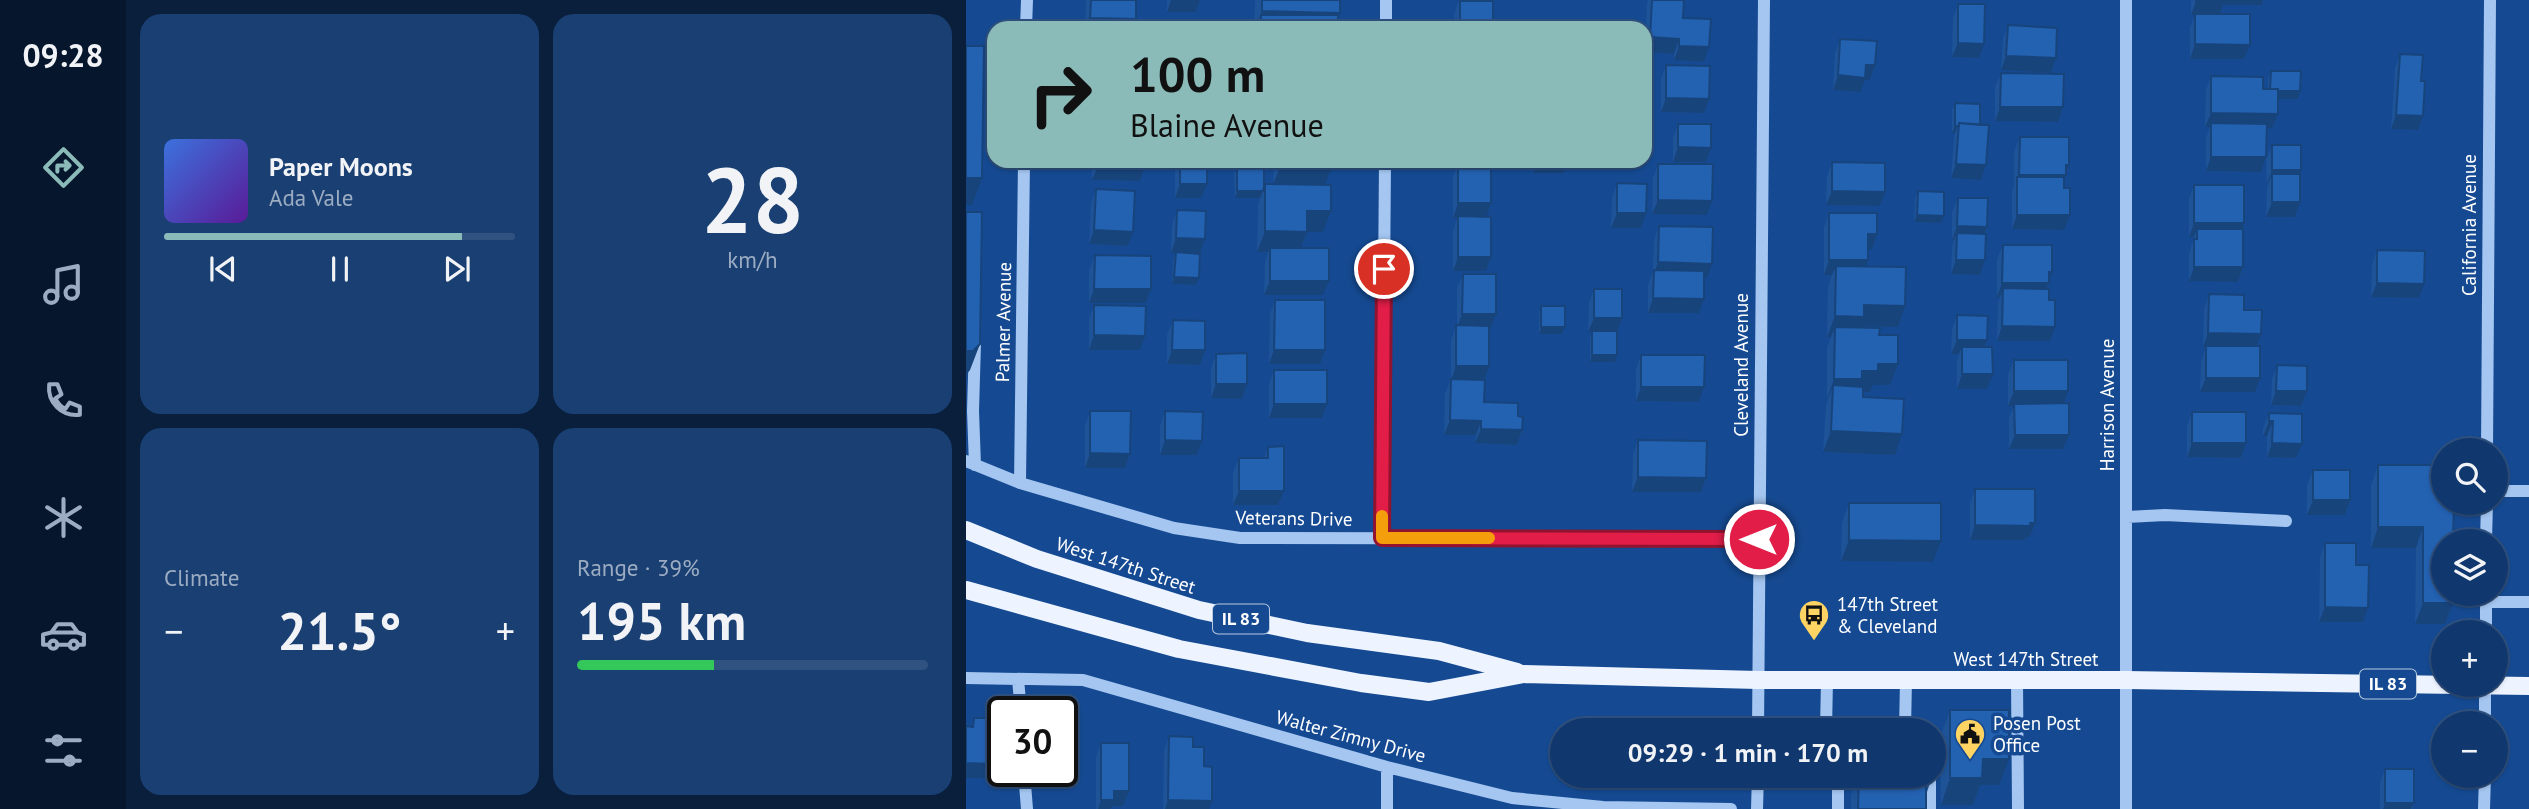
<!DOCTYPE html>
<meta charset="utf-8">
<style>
body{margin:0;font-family:"PT Sans",sans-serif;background:#193f73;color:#f1f3f6;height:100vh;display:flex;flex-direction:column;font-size:26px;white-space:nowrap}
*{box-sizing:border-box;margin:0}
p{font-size:23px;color:#9cacc2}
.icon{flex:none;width:38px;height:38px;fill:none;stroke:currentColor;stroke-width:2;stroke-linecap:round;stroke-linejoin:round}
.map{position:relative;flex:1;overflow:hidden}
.details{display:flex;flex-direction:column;gap:14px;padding:14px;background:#091f3c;width:840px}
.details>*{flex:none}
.banner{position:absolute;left:21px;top:21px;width:665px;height:147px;border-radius:21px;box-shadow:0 2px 5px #0004,0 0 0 2px #305281;background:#8bbbb9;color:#111;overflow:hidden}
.tools{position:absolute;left:1465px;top:438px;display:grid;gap:14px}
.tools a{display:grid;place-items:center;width:77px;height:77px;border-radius:50%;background:#10386e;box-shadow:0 2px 5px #0004,0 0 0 2px #305281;font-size:35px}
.speed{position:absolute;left:21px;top:696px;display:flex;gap:14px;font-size:35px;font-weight:700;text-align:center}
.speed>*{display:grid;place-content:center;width:91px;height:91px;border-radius:50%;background:#10386e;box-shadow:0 2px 5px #0004,0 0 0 2px #305281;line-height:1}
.speed .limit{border:4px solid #111;border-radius:10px;background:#fff;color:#111}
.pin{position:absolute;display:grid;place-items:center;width:60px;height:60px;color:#fff;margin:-30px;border:4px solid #fff;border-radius:50%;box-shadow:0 2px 7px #0007}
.me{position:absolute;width:77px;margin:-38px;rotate:270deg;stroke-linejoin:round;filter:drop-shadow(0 0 5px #0008)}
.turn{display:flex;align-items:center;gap:24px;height:147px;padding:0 28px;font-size:32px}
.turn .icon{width:91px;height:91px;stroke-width:2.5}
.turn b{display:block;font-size:49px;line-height:60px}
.big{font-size:52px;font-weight:700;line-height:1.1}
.details .tile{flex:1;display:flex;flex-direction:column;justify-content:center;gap:10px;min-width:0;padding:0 24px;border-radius:21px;background:#193f73}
.details .dial{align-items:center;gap:0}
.dial b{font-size:91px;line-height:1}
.song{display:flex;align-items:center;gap:21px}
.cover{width:84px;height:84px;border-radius:10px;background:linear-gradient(135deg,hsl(220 70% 55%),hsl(270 70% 35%))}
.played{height:7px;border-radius:4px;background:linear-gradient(90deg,#8bbbb9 85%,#305281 85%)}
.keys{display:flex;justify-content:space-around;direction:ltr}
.heat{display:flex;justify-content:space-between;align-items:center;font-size:38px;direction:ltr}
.charge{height:10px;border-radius:5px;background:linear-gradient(90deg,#34c759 39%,#305281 0)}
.details .tiles{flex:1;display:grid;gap:14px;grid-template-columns:repeat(2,1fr)}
.trip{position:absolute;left:584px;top:718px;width:396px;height:70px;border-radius:35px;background:#10386e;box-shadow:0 2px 5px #0004,0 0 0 2px #305281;font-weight:700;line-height:70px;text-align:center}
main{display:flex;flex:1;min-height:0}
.tab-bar{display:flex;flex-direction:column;width:126px;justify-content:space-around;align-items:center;background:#06162c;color:#9cacc2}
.tab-bar .icon{width:49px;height:49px}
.tab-bar .selected{color:#8bbbb9}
.tab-bar b{font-size:32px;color:#f1f3f6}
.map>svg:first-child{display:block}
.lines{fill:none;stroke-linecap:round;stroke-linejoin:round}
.minor{stroke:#a4c6f1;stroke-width:12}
.major{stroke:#edf4ff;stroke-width:18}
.wall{fill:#1e5398}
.shaded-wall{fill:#18447c}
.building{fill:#2361b1;stroke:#18447c;stroke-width:2}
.route-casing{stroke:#92132f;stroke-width:18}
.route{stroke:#e11d48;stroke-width:12}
.slow{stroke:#f59e0b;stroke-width:12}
.labels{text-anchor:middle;stroke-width:7;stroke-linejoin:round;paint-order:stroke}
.shield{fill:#154a92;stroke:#b9c9de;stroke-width:2}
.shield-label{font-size:18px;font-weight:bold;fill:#fff}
.street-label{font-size:19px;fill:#fff;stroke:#154a92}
.poi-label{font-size:19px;fill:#fff;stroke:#154a92;text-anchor:start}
</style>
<main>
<nav class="tab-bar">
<b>09:28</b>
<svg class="icon selected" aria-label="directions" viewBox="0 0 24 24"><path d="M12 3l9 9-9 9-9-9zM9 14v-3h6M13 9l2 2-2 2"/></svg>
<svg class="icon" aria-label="music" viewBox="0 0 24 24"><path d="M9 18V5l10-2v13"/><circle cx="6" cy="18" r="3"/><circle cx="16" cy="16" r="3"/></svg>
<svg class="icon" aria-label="phone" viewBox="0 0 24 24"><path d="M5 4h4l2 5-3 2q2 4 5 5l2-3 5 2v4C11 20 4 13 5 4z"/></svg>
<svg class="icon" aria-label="climate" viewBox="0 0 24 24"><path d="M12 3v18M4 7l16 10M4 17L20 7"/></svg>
<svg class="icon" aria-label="car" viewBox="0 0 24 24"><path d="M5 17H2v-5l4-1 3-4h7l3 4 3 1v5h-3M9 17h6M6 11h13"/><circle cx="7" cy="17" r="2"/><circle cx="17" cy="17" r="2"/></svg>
<svg class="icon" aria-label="filters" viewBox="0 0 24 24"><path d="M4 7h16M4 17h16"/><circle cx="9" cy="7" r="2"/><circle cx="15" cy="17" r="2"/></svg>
</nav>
<section class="details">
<div class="tiles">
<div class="tile">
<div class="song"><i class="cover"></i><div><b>Paper Moons</b><p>Ada Vale</p></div></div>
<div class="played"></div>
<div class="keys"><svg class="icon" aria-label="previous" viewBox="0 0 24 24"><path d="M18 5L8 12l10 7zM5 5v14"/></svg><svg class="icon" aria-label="pause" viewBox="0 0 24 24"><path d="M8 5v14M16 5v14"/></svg><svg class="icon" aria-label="next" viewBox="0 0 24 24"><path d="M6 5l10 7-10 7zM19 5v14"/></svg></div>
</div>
<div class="tile dial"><b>28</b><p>km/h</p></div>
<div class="tile"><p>Climate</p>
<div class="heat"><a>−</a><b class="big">21.5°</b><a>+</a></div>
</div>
<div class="tile"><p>Range · 39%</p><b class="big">195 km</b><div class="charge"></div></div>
</div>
</section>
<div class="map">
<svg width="1563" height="809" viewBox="0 0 1563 809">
<rect width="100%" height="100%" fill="#154a92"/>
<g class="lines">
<path class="minor" d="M60 28 61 0
M420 28V0
M9 343 7 411 9 465
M1521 450 1524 0
M0 461 54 483 208 528 274 538 793 539
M54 483 58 161
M1530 491H1563
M1161 517 1199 515 1320 521
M416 538 419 161
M1520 541 1521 502
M1520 602H1563
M1520 632V594
M0 678 117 680 421 767 546 798 637 807 765 809
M52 679 55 712
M1051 680 1052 809
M1519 723V684
M792 730 798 0
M860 730 861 680
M939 730 940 680
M58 772 61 809
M792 777H842V775
M842 777 908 778
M421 809V767
M791 809 792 775
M872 809V775
M964 809V775
M1160 809V0
M1518 809 1519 775"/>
<path class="major" d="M0 530 71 559 233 610 341 633 473 651 551 672
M0 590 213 649 395 683 463 692 558 674 792 680H1160L1563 686"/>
</g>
<path class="wall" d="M120 0H170V19L168 26 190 28H119Z
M201 0H234L230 12H201Z
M289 0H374L372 28H288Z
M493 0H527V28H488V15Z
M682 0H718L717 18 738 62 708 60V54L679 52 681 3Z
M1225 0H1297L1296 5H1257L1254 14 1278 59H1224V28L1229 15H1225Z
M992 4 1013 58 986 57 987 18Z
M1042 25 1090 58 1085 73 1035 70 1037 39Z
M874 39 909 65 904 80H899L894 92 867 90 869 53Z
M1434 54 1455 81 1457 116 1452 130 1425 129 1429 68Z
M700 65 743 99 738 113 695 112V79Z
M1305 71 1332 99H1312V114L1306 128H1301L1300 157 1295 172 1240 171V138L1244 127H1239L1240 90 1245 76 1297 89H1302V78Z
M1035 73 1097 107 1092 122 1029 121V87Z
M989 103 1015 180 985 178 988 138 989 133H986V110Z
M712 124 740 162H707V138Z
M1054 137 1103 165 1098 181V230L1046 229V191L1048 185V151Z
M1306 145 1333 174 1334 202 1329 217H1300L1301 189 1302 184H1301L1300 159Z
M126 161H179V166L174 181 126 180Z
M212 161H241L235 198H209V170Z
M308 161H364L359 184 357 232H341L335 248 357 295H298L299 262 302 252H291L292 205 294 198H269L268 174 271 167 298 187 299 184H307Z
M487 161H522L520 217 525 257 520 271H487V231L491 218H487V177L492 164H487Z
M567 161H603L598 173H567Z
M866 162 914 206 860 205 861 176Z
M692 164 741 215 686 214 687 178Z
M651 183 675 228H645L646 198Z
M1228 185 1276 229 1277 267 1272 282 1223 281V254L1228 237H1223V199Z
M130 189 162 246 123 244 125 203Z
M952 191 978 216 975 223 948 222 949 198Z
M992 198 1021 227 1019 234 1014 275 985 274 986 247 988 240H986V212Z
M211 210 239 239 234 253H221L233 278 230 285 206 284 207 260 210 253H205L206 225Z
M863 213 906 249H902L900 267 932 327 895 326 894 328 913 335 932 364 924 385H907L904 392H897V397L929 455 857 452 860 406 862 399H861V348L865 337H861L862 287 866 275H858V227Z
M693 226 741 278H738V299L733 313H682V285L687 271 688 240Z
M1037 245 1083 281 1081 289 1084 341H1031L1032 303 1034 297H1031V259Z
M1411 250 1453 298 1405 297 1406 265Z
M129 255 185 289 180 303H123V270Z
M497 274 530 314 524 329H523L518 380V402L552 416 556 430 551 445 509 443 510 435H478L479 394 485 379V340L490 325H491V288Z
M628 289 656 318 651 331 649 362H624V338L626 332H622L623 303Z
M1243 294 1278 310 1291 346 1294 378 1289 392H1234L1235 361 1240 347H1237L1238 309Z
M309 300 359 350 354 364H303L304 314Z
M128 305 179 336 174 350H123V319Z
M575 306 599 327 596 334H573V313Z
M991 315 1021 340 1019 347 1021 389H991V361L993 354H985L986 329Z
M207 320 239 350 234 365 201 364V335Z
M250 354 281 384 276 399 245 398V368Z
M675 355 733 402 670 401V369Z
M1048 360 1098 403 1103 435 1097 449H1043V418L1048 406H1042V374Z
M1311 365 1341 391 1335 406 1305 405 1306 379Z
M308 370 361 404 356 418H303V384Z
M124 411 164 454 159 468H119V425Z
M199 411 236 441 231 455H194V426Z
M1226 412 1280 443 1275 458 1221 457V426Z
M1303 413 1330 458 1301 457V436H1297V428Z
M672 440 740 478 735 492H666L667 454Z
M302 447 318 491 312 505H267V472L273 458H298Z
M1412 465H1477L1487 603 1479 624H1449L1450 548H1405V486Z
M1347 470 1384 500 1379 515H1341V485Z
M1009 489 1069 523 1064 537H1060L1059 540H1004V503Z
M883 503 975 541 967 562 875 561 876 523Z
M1359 543 1402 608 1397 622H1353L1354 557Z
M984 710 1033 785H1014L1007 805H975L974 737Z
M203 736 227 747 238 766 243 809H197L198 751Z
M135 743 163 791 157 806H146L144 809H130V757Z
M1419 769 1448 803 1446 809H1414V783Z
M892 775 964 783 960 795V809H885V795Z"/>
<path class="shaded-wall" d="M205 0H234L230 12H201Z
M494 0H527L526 2H493Z
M1255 0H1297L1296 5H1257L1253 16 1225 15 1230 1Z
M296 11 374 13 368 28 295 15 289 28Z
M124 18 170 19 167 28 132 25 131 28H121Z
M684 37 713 39 708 54 679 52Z
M992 43 1018 44 1013 58 986 57Z
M1229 44 1284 45 1278 59H1224Z
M713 46 743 47 738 62 708 60Z
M1040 56 1090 58 1085 73 1035 70Z
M900 65H909L904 80H899L894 92 867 90 872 75Z
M1304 91H1334L1332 99H1302Z
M700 98 743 99 738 113 695 112Z
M1034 107H1097L1092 122 1029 121Z
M1245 113 1312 114 1306 128 1245 127V123L1244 127H1239Z
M1430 115 1457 116 1452 130 1425 129Z
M989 126H992L989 133H986Z
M712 147 745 148 740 162H707Z
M1245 157H1300L1295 172 1240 171Z
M488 161H522L521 164H487Z
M571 161H603L598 173H567Z
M990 164 1020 165 1015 180 985 178Z
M1100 165H1103L1095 189 1051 181 1053 175Z
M132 166H179L174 181 126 180Z
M313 170 364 171 359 185 307 184Z
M1306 170H1335L1330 184 1306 174 1302 184H1301Z
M0 178H16L6 205H0Z
M214 184H241L235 198H209Z
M271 191H297L294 198H269Z
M866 191 919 192 914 206 860 205Z
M692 200 746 201 741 215 686 214Z
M1306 202H1334L1329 217H1300Z
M492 203H525L520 218H487Z
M341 211H365L357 232H339H341L333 253 304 248 302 252H291L299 231Z
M651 213H680L675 228H645Z
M951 215 978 216 975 223 948 222Z
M1051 215H1104L1098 230 1046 229Z
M1228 223H1278L1273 238 1231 229 1228 237H1223Z
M991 226 1021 227 1016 241 991 233 988 240H986Z
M128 230 167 232 162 246 123 244Z
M902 234H911L906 249H897Z
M210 238 239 239 234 253H205Z
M492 257H525L520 271H487Z
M863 260H902L897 275 870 266 866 275H858Z
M990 260H1019L1014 275 985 274Z
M692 262 746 264 741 278 687 277Z
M1228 267H1277L1272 282 1223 281Z
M1083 272H1086L1078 297 1037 288 1034 297H1031L1036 283Z
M208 277 233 278 230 285 206 284Z
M304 281H363L357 295H298Z
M1411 283 1458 284 1453 298 1405 297Z
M128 289H185L180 303H123Z
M687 298 738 299 733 313H682Z
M898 305 939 306 932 327 895 326 890 338 869 327 865 337H861L869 316Z
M496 314H530L524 329H491Z
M628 318H656L651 332H622Z
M1036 326 1089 327 1084 341H1031Z
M575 327H599L596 334H573Z
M1242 333 1295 334 1290 348 1237 347Z
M128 335 179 336 174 350H123Z
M991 340H1021L1016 354 996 347 993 354H985Z
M14 344 4 370 0 375V351Z
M206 350H239L234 365 201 364Z
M308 350H359L354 364H303Z
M626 355H651L649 362H624Z
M912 364H932L924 385H907L904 392H891L867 385 862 399H861L868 379 896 371Z
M490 366H523L518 381 485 380Z
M996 374H1027L1021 389H991Z
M1240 378H1294L1289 392H1234Z
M250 384H281L276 399 245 398Z
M675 387H738L733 402 670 401Z
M1048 391H1102L1097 406 1048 404V406H1042Z
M1310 391H1341L1335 406 1305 405Z
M308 404H361L356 418H303Z
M484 420 515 421 510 435H478Z
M1303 421H1307L1301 436H1297Z
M515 429 556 430 551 445 509 443Z
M865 431 936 434 929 455 857 452Z
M1049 435H1103L1097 449H1043Z
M199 440 236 441 231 455H194Z
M1226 443H1280L1275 458 1221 457Z
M1306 443 1336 444 1330 458 1301 457Z
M124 453 164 454 159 468H119Z
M672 477 740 478 735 492H666Z
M273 491H318L312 505H267Z
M1347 500H1384L1379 515H1341Z
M1069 523 1064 537H1060L1059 540H1004L1009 525Z
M1412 527H1457L1450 548H1405Z
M883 540 975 541 967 562 875 561Z
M1457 603H1487L1479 624H1449Z
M1359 607 1402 608 1397 622H1353Z
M1017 759H1043L1033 785H1014L1007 805H975L984 778Z
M0 763 27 764 22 778H0Z
M148 791H163L157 806H146L144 809H132L135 800Z
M202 800 246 801 243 809H199Z
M1419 803H1448L1445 809H1417Z"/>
<path class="building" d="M125 0H170V19L124 18Z
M296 0H374V13L296 11Z
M686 0H718L717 18 745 19 743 47 713 46V39L684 37Z
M1230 0H1259V1H1230Z
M494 1H527V28H494Z
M992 4H1019L1018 44 992 43Z
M1229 14H1284V45L1229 44Z
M295 15H372V28H295Z
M132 25 190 26V28H132Z
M1042 25 1091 28 1090 58 1040 56Z
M874 39 911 41 909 65H900L899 78 872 75Z
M0 46H18L16 178H0Z
M1434 54 1457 55 1455 81H1459L1457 116 1430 115Z
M700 65 744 66 743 99 700 98Z
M1305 71H1335L1334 91H1312V89H1304Z
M1035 73 1098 74 1097 107H1034Z
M1245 76 1297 77V89H1312V114L1245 113Z
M989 103 1014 104V125L993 123V126H989Z
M993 123 1023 125 1020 165 990 164Z
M1245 123 1301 124 1300 157H1245Z
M712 124H745V148L712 147Z
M1054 137H1103V165H1100V175H1053Z
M1306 145H1335V170H1306Z
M132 161H179V166H132Z
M214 161H241V184H214Z
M313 161H364V171L313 170Z
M866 162 919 163V192L866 191Z
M492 163H525V203H492Z
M692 164H747L746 201 692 200Z
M271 167H298V187L297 191H271Z
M1306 174H1334V202H1306Z
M1051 177H1098V188H1104V215H1051Z
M651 183 681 184 680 213H651Z
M299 184 365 185V211H341V232L299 231Z
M1228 185H1278V223H1228Z
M130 189 169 191 167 232 128 230Z
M952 191 978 192V216L951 215Z
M992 198H1022L1021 227 991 226Z
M211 210 240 211 239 239 210 238Z
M0 212H16L14 344 7 351H0Z
M863 213H911V234H902V260H863Z
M492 216 525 217V257H492Z
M693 226 747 227 746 264 692 262Z
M1231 229H1277V267H1228V239H1231Z
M991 233 1020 234 1019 260H990Z
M1037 245H1086V272H1083V283H1036Z
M304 248H363V281H304Z
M1411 250 1459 251 1458 284 1411 283Z
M210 252 234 254 233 278 208 277Z
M129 255 185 256V289H128Z
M870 266 940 267 939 306 898 305V317L869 316Z
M688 270 738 271V299L687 298Z
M497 274H530V314H496Z
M1037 288 1083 289V300H1089V327L1036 326Z
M628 289H656V318H628Z
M1243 294 1278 295V310H1296L1295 334 1242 333Z
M309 300H359V350H308Z
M128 305 180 306 179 336 128 335Z
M575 306H599V327H575Z
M991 315 1022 316 1021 340H991Z
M207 320 239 321V350H206Z
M490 325 523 326V366H490Z
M869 327 914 328 913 335H932V364H912V371H896V379H868Z
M626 331H651V355H626Z
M1240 346H1294V378H1240Z
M996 347H1026L1027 374H996Z
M281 353V384H250V354Z
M675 355H739L738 387H675Z
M1048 360H1102V391H1048Z
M1311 365 1341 366V391H1310Z
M308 370H361V404H308Z
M485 379 519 380 518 402 552 403V416L557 417 556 430 515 429V421L484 420Z
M867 385 897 387V397L938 399 936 434 865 431Z
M1103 403V435H1049L1048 404Z
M124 411H165L164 454 124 453Z
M199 411 237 412 236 441 199 440Z
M1226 412H1280V443H1226Z
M1303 413 1336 414V444L1306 443 1307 421H1303Z
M672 440 741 441 740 478 672 477Z
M318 446V491H273V458H302V447Z
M1412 465H1477V502H1488L1487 541H1477V593H1487V603H1457V527H1412Z
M1347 470H1384V500H1347Z
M1009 489H1069V523H1064L1065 526 1009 525Z
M883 503H975V541L883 540Z
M1359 543H1390V565H1403L1402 608 1359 607Z
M984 710H1043V759H1017L1016 778H984Z
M8 718H28L27 764 0 763V726L7 727Z
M203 736 227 737V747H238V766L246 767V801L202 800Z
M135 743H163V791H148V800H135Z
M1419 769H1448V803H1419Z
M893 775H964V783H960V809H892Z"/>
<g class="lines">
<g class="route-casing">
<path id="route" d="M418 269 416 538 793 539"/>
</g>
<use href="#route" class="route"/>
<path class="slow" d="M416 516V538H523"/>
</g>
<defs>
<g id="bus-pin" transform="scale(1.575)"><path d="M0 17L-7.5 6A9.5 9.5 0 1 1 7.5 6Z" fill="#ffd463" stroke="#154a92"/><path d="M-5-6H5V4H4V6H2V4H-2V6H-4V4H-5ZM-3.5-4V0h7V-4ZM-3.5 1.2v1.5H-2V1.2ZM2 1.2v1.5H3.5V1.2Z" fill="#111"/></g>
<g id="civic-pin" transform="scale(1.575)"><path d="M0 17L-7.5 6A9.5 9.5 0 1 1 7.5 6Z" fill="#ffd463" stroke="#154a92"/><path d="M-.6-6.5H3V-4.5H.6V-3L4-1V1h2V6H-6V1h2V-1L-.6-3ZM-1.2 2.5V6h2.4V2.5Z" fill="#111"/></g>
</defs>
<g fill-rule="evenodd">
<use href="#bus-pin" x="848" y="615"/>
<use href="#civic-pin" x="1004" y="734"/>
</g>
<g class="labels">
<g class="shield">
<rect x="247" y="604.5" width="56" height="29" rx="5"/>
<rect x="1394" y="669.5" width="56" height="29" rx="5"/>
</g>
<g class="shield-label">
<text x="275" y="625">IL 83</text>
<text x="1422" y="690">IL 83</text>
</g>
<g class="street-label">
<text transform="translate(1503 225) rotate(-90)" y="7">California Avenue</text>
<text transform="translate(37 322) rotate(-89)" y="7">Palmer Avenue</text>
<text transform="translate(775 365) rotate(-90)" y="7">Cleveland Avenue</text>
<text transform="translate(1141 405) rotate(-90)" y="7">Harrison Avenue</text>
<text transform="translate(328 518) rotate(1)" y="7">Veterans Drive</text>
<text transform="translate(160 565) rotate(18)" y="7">West 147th Street</text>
<text x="1060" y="666">West 147th Street</text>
<text transform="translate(385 736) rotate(15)" y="7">Walter Zimny Drive</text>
</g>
<g class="poi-label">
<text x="871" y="611">147th Street<tspan x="871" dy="22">&amp; Cleveland</tspan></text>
<text x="1027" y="730">Posen Post<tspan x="1027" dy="22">Office</tspan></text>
</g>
</g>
</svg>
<div class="tools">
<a><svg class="icon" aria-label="search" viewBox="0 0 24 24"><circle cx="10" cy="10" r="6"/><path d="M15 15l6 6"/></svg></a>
<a><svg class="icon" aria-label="layers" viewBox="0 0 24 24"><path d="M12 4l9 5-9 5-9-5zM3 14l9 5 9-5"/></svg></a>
<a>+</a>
<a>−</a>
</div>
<div class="speed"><div class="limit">30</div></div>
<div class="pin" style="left:418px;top:269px;background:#d93025"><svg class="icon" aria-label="arrive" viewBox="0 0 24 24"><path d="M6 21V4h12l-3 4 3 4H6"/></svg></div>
<svg class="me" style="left:793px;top:539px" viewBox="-20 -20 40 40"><circle r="17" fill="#e11d48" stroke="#fff" stroke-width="3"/><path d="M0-11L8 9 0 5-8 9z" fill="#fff"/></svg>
<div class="trip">09:29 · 1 min · 170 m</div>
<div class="banner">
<div class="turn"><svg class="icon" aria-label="right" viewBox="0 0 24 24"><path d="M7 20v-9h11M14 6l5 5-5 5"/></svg><div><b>100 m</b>Blaine Avenue</div></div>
</div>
</div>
</main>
